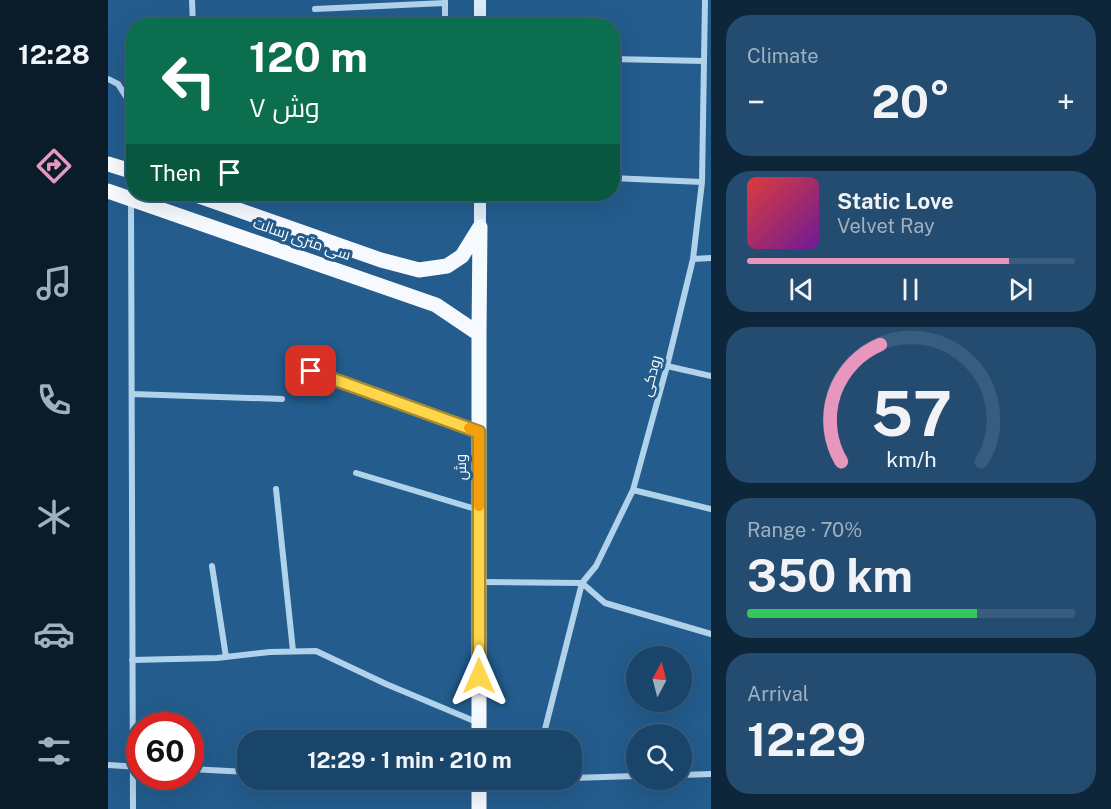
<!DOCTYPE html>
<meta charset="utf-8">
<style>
body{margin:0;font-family:"Public Sans",Cairo,sans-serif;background:#234c70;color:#f1f3f6;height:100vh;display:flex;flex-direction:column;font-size:22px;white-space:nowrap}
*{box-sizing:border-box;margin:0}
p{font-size:20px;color:#9fb1c1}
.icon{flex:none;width:33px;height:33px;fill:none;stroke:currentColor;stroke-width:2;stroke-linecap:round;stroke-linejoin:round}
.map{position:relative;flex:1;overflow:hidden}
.details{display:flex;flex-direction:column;gap:15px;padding:15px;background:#0e263a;width:400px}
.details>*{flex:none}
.banner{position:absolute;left:18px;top:18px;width:494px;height:183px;border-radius:24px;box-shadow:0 6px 24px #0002,0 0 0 2px #385d7e;background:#0b6e4f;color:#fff;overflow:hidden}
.needle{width:39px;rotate:7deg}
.controls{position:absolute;left:518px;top:646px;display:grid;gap:12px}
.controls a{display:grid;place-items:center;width:66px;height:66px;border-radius:50%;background:#1a456a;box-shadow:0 6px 24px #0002,0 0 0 2px #385d7e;font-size:30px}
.speed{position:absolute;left:18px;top:712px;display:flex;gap:12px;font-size:30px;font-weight:700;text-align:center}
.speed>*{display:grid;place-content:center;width:78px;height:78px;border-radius:50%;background:#1a456a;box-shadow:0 6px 24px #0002,0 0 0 2px #385d7e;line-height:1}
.speed .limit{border:9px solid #d22;background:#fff;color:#111}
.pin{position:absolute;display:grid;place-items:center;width:51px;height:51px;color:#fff;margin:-26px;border-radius:12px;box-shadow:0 3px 9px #0006}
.me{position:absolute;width:66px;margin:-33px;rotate:0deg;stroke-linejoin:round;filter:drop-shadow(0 0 4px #0008)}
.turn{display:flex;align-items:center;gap:21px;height:126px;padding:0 24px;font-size:27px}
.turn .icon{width:78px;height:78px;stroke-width:2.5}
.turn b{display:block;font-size:42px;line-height:51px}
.then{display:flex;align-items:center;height:57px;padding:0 24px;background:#0003;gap:12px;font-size:22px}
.big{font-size:45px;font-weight:700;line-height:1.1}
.details .card{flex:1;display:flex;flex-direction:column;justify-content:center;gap:9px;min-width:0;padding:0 21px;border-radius:24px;background:#234c70}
.details .dial{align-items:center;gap:0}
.dial svg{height:156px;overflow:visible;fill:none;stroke:#385d7e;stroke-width:7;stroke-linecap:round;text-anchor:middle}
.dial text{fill:#f1f3f6;stroke:none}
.song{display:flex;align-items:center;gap:18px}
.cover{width:72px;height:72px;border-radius:9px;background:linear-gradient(135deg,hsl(0 70% 55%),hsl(280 70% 35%))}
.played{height:6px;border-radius:3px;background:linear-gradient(90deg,#e797bd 80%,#385d7e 80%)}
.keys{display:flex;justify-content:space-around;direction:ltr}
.heat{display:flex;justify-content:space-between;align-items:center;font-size:33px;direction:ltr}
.charge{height:9px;border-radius:4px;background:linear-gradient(90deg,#34c759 70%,#385d7e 0)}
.trip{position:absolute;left:129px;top:730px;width:345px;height:60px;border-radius:24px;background:#1a456a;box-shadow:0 6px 24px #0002,0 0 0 2px #385d7e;font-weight:700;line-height:60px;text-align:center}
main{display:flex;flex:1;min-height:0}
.tab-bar{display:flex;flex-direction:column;width:108px;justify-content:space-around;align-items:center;background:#0a1c2a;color:#9fb1c1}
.tab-bar .icon{width:42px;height:42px}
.tab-bar .active{color:#e797bd}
.tab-bar b{font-size:27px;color:#f1f3f6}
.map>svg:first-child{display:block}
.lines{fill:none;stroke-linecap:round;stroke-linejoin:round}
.minor{stroke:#b1d2eb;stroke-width:6}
.secondary{stroke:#ddecf9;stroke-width:12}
.primary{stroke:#f6fafe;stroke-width:15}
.route-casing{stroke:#a68a30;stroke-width:15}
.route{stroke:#ffd54a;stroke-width:10}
.slow{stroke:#f59e0b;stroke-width:10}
.labels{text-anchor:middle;stroke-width:6;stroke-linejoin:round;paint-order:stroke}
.street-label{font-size:15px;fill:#fff;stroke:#235c8d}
</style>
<main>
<nav class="tab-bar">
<b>12:28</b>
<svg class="icon active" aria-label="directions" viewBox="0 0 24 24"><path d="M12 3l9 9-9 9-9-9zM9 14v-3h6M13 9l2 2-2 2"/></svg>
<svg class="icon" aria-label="music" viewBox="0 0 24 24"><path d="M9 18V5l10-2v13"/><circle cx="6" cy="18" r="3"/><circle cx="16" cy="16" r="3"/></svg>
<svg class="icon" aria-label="phone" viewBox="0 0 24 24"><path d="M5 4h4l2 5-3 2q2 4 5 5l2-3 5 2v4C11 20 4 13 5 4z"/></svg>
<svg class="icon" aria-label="climate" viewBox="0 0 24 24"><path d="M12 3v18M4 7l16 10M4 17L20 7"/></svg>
<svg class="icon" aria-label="car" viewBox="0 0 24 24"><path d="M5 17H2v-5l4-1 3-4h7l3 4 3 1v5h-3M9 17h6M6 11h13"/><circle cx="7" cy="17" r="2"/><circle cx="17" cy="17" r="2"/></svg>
<svg class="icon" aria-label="filters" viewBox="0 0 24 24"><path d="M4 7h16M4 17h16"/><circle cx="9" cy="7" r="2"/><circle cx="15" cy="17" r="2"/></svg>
</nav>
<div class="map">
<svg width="603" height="809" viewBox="0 0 603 809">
<rect width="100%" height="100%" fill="#235c8d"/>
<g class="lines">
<path class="minor" d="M84 0 85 26
M337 1V26
M207 9 337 3
M504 59 596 61
M0 79 10 84 21 101 24 171
M504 178 594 182
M23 201 25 809
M585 259 603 258
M559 366 603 376
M203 371 369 431
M24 394 174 399
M248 473 371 510
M168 489 185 651
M525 490 603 509
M104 566 118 657
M373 582 474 583
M474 583 497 603 603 634
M24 660 109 658 162 652 208 651 278 684 371 723
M434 741 474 583 488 566 525 490 559 366 585 259 594 182 597 0
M0 765 32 767
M82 769 140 772
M573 775 603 774
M464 778 528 776
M317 780 371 782 413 780"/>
<path class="secondary" d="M372 0V26
M372 227V194"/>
<path class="primary" d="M0 164 26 172
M0 191 328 305 371 334
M85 194 273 260 311 270 339 266 354 256 372 227
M371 741V334L372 227
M371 780V809"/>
</g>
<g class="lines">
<g class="route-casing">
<path id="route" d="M203 371 371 432V676"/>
</g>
<use href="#route" class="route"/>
<path class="slow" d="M361 428 371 432V506"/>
</g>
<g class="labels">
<g class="street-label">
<text transform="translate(194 239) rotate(19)" y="5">سی متری رسالت</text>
<text transform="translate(543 376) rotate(-75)" y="5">رودکی</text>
<text transform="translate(353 467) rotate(-90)" y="5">وش</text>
</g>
</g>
</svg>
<div class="controls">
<a><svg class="needle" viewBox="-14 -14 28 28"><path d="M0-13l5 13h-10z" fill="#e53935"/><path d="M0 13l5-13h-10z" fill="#9fb1c1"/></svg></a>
<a><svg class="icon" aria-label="search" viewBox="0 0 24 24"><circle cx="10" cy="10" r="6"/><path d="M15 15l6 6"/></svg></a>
</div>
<div class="speed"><div class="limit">60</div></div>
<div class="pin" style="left:203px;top:371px;background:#d93025"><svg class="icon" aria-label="arrive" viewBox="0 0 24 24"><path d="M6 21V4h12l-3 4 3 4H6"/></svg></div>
<svg class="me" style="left:371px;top:676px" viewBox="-20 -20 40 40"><path d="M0-17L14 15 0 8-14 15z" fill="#ffd54a" stroke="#fff" stroke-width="4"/></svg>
<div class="trip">12:29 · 1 min · 210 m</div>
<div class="banner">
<div class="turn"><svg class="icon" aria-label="left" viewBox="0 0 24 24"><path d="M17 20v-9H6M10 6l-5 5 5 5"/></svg><div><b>120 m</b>وش ۷</div></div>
<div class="then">Then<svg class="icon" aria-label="arrive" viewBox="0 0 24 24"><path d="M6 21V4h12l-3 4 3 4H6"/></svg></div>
</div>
</div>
<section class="details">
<div class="card"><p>Climate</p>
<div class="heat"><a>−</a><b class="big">20°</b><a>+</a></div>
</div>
<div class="card">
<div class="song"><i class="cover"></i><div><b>Static Love</b><p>Velvet Ray</p></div></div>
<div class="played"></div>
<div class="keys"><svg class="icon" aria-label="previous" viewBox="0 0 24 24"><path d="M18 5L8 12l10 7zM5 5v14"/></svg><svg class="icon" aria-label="pause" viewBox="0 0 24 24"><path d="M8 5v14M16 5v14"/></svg><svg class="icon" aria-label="next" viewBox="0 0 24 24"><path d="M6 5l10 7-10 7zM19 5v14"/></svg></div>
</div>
<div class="card dial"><svg viewBox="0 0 100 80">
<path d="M14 69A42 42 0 1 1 86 69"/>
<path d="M14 69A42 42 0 0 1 34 9" stroke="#e797bd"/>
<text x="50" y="56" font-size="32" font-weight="700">57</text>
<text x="50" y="72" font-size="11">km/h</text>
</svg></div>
<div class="card"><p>Range · 70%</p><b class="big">350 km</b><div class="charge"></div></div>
<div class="card"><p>Arrival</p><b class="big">12:29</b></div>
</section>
</main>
